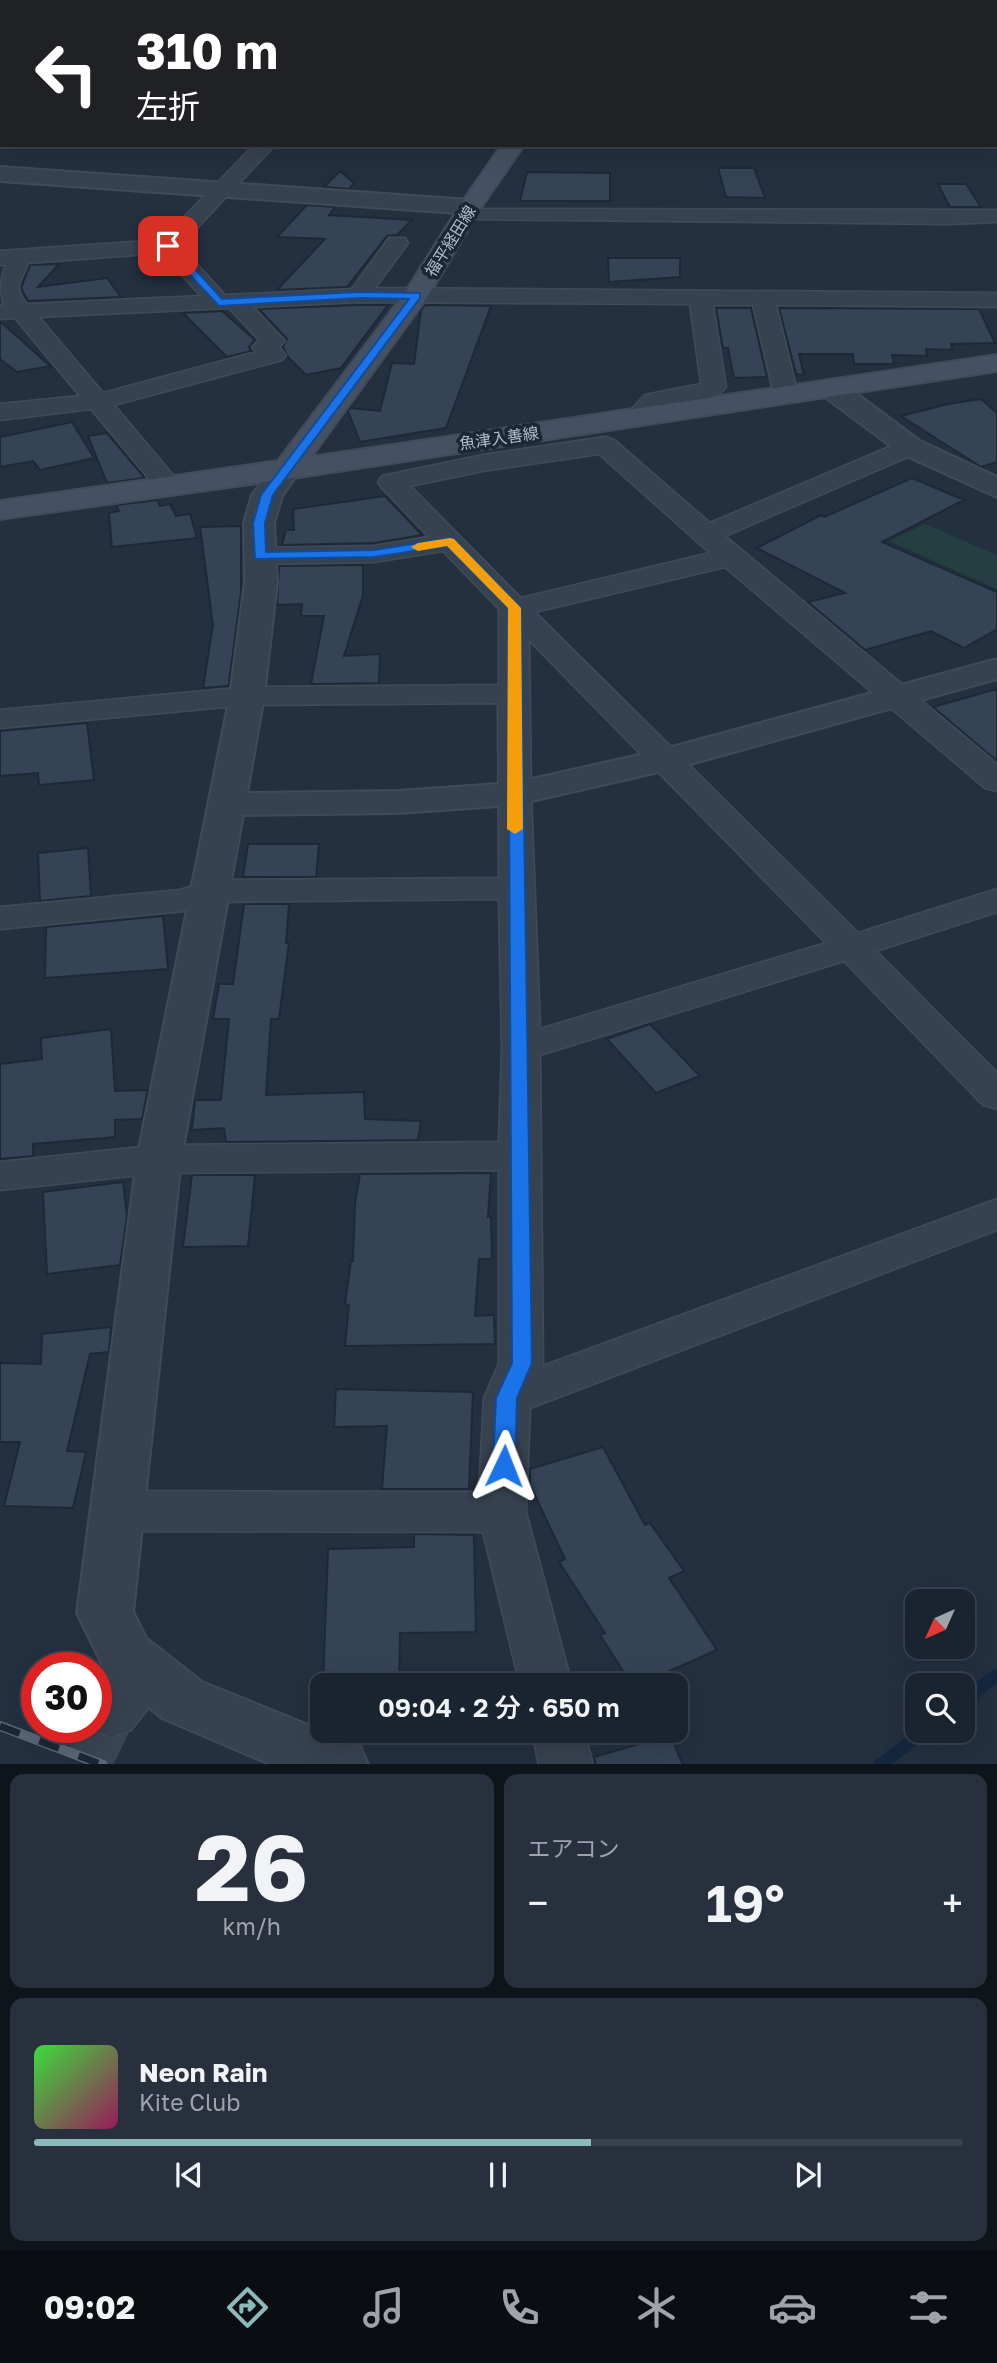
<!DOCTYPE html>
<html lang="ja">
<meta charset="utf-8">
<style>
body{margin:0;font-family:"Golos Text","Noto Sans JP",sans-serif;background:#27303c;color:#f1f3f6;height:100vh;display:flex;flex-direction:column;font-size:26px;white-space:nowrap}
*{box-sizing:border-box;margin:0}
p{font-size:23px;color:#9fa4ab}
.icon{flex:none;width:38px;height:38px;fill:none;stroke:currentColor;stroke-width:2;stroke-linecap:round;stroke-linejoin:round}
.map{position:relative;height:1764px;overflow:hidden}
.sheet{display:flex;flex-direction:column;gap:10px;padding:10px;background:#0e141a;flex:1}
.sheet>*{flex:none}
.banner{position:absolute;left:0px;top:0px;width:998px;height:147px;box-shadow:0 7px 28px #0002,0 0 0 2px #38414c;background:#202124;color:#fff;overflow:hidden}
.needle{width:46px;rotate:225deg}
.fabs{position:absolute;left:905px;top:1589px;display:grid;gap:14px}
.fabs a{display:grid;place-items:center;width:70px;height:70px;border-radius:14px;background:#1a2430;box-shadow:0 7px 28px #0002,0 0 0 2px #38414c;font-size:35px}
.speed{position:absolute;left:21px;top:1652px;display:flex;gap:14px;font-size:35px;font-weight:700;text-align:center}
.speed>*{display:grid;place-content:center;width:91px;height:91px;border-radius:50%;background:#1a2430;box-shadow:0 7px 28px #0002,0 0 0 2px #38414c;line-height:1}
.speed .limit{border:10px solid #d22;background:#fff;color:#111}
.pin{position:absolute;display:grid;place-items:center;width:60px;height:60px;color:#fff;margin:-30px;border-radius:14px;box-shadow:0 4px 10px #0006}
.me{position:absolute;width:77px;margin:-38px;rotate:2deg;stroke-linejoin:round;filter:drop-shadow(0 0 5px #0008)}
.turn{display:flex;align-items:center;gap:24px;height:147px;padding:0 21px;font-size:32px}
.turn .icon{width:91px;height:91px;stroke-width:2.5}
.turn b{display:block;font-size:49px;line-height:60px}
.big{font-size:52px;font-weight:600;line-height:1.1}
.sheet .tile{flex:1;display:flex;flex-direction:column;justify-content:center;gap:10px;min-width:0;padding:0 24px;border-radius:14px;background:#27303c}
.sheet .dial{align-items:center;gap:0}
.dial b{font-size:91px;line-height:1}
.song{display:flex;align-items:center;gap:21px}
.cover{width:84px;height:84px;border-radius:10px;background:linear-gradient(135deg,hsl(120 70% 55%),hsl(330 70% 35%))}
.played{height:7px;border-radius:4px;background:linear-gradient(90deg,#8bbbb9 60%,#38414c 60%)}
.keys{display:flex;justify-content:space-around;direction:ltr}
.heat{display:flex;justify-content:space-between;align-items:center;font-size:38px;direction:ltr}
.sheet .tiles{flex:1;display:grid;gap:10px;grid-template-columns:1fr 1fr}
.tile:last-child{grid-column:span 2}
.trip{position:absolute;left:310px;top:1673px;width:378px;height:70px;border-radius:14px;background:#1a2430;box-shadow:0 7px 28px #0002,0 0 0 2px #38414c;font-weight:600;line-height:70px;text-align:center}
.tabs{display:flex;height:112px;justify-content:space-around;align-items:center;background:#0a0e13;color:#9fa4ab}
.tabs .icon{width:49px;height:49px}
.tabs .active{color:#8bbbb9}
.tabs b{font-size:32px;color:#f1f3f6}
.map>svg:first-child{display:block}
.green{fill:#253e41}
.lines{fill:none;stroke-linecap:round;stroke-linejoin:round}
.stream-far1{stroke:#15273f;stroke-width:5}
.stream{stroke:#15273f;stroke-width:13}
.building{fill:#344456;stroke:#1e2937;stroke-width:2}
.minor-tunnel{stroke:#394555;stroke-width:47;stroke-dasharray:47 24;stroke-linecap:butt}
.minor-casing{stroke:#404b59;stroke-width:3}
.tertiary-casing{stroke:#404b59;stroke-width:4}
.secondary-casing{stroke:#404b59;stroke-width:4}
.minor{fill:#374250;fill-rule:evenodd}
.tertiary{fill:#374250;fill-rule:evenodd}
.secondary{fill:#455163;fill-rule:evenodd}
.rail-casing{stroke:#596677;stroke-width:10}
.rail{stroke:#1c2735;stroke-width:7;stroke-dasharray:21;stroke-linecap:butt}
.route{fill:#1a73e8;stroke:#114b97;stroke-width:2}
.slow{fill:#f59e0b}
.labels{text-anchor:middle;stroke-width:7;stroke-linejoin:round;paint-order:stroke}
.far-street-label{font-size:16px;fill:#b3bdcb;stroke:#1c2735}
</style>
<div class="map">
<svg width="997" height="1765" viewBox="0 0 997 1765">
<rect width="100%" height="100%" fill="#233040"/>
<path class="green" d="M925 524 997 555V589L889 541Z"/>
<g class="lines">
<path class="stream-far1" d="M996 128 997 131"/>
<path class="stream" d="M962 1702 997 1675
M880 1765 925 1731"/>
</g>
<path class="building" d="M718 168H754L765 198 726 197Z
M340 171 354 183 349 189 324 187Z
M527 172 610 173V201H520Z
M938 184H966L981 207H950Z
M307 205 335 207 329 215 412 220 397 235 387 236 347 287 277 290 325 239 277 237Z
M608 258H680V277L609 282Z
M59 264 38 287 107 278 121 297 28 301 21 288 30 265Z
M359 305H388L341 368 306 375 288 357 283 347 287 339 259 309Z
M425 305 491 306 446 428 360 442 348 411 350 408 380 411 392 363 414 364 421 310Z
M716 308H751L767 377 734 378 728 348H723Z
M779 308 979 309 995 343 951 344 952 350 926 349 927 356 892 355 894 364H854L853 354H799L804 375 796 374Z
M222 311 255 340 249 347 251 351 227 357 183 313Z
M0 322H1L50 366 17 372 0 359Z
M981 399 997 413V462L981 467 901 416 948 404Z
M72 422 94 458 40 470 33 461 0 467V437Z
M107 433 145 478 107 483 88 436Z
M912 478 964 500 882 542 997 592V629L964 648 931 631 865 650 808 602 845 593 757 548 821 515 824 517Z
M385 496 422 535 374 543 282 545 286 530H294L293 509Z
M157 500 160 506 170 504 176 516 190 514 197 538 112 547 109 513 119 511 116 505Z
M241 526V592L229 683 228 686 203 688 213 625 200 527Z
M363 565V595L344 656 380 654 379 683 311 684 324 616H301L302 604 277 605 279 566Z
M997 689V761L933 707Z
M87 723 94 780 39 785 38 773 0 776V731Z
M248 844H319L316 877H243Z
M88 848 91 896 40 901 38 853Z
M244 904H289L286 943H289L279 1019H271L266 1095 364 1092 365 1119 421 1121 418 1140 226 1142 224 1128 192 1130 195 1100H221L229 1019H213L219 984H233Z
M163 916 168 969 45 978 46 927Z
M650 1024 700 1076 656 1093 607 1039Z
M111 1029 115 1091 148 1090 142 1119 115 1120V1137L33 1144V1156L0 1159V1064L42 1059 41 1038Z
M491 1173 488 1217H491L492 1259H479L475 1316 494 1315 495 1344 345 1346 349 1305 345 1304 351 1260 353 1261 355 1204 360 1174Z
M192 1175H255L248 1246 183 1247Z
M123 1182 127 1217 120 1265 47 1274 43 1192Z
M111 1327 109 1352 90 1354 67 1451 86 1452 73 1508 4 1506 20 1442H0V1363L41 1364 42 1334Z
M336 1389 473 1392 469 1489H382L387 1426 334 1427Z
M603 1447 645 1525 650 1523 684 1571 669 1578 717 1650 638 1685H632L600 1635 605 1633 559 1562 565 1559 530 1485V1469Z
M414 1534 474 1535 476 1632 400 1633 399 1685H323L328 1549 414 1547Z
M670 1735 683 1765H596L594 1757Z"/>
<g class="lines">
<path class="minor-tunnel" d="M87 1765 112 1714"/>
<g class="minor-casing">
<path id="minor" d="M52 0H69L51 2Z
M157 0H200L201 2H158Z
M475 0H491L474 2Z
M714 0H730V2H714Z
M772 0H788L789 2H773Z
M0 38H2L0 49Z
M2 118V131L0 132V119Z
M254 145H275L180 246 225 295 352 289 389 238H405L408 243 375 288 997 293V307L776 305 798 395 795 400 786 402 777 400 774 395 753 305H713L726 387C714 405 683 398 664 406 648 412 648 429 627 423L623 418 645 395 701 384 690 304 359 302 253 307 285 341 279 347 286 355 282 360 114 405 182 486 178 492 169 494 160 492 91 409 0 420V404L80 396 15 318 0 319V305H4C0 294 0 277 6 265H0V251L162 240ZM162 253 201 296 27 304C11 285 22 282 28 263ZM229 308 259 340 252 347 256 352 103 393 39 317Z
M467 209 997 210V222L949 224 460 219 457 215 460 211Z
M605 437 614 440 710 523 901 442 910 439 919 442 923 447 919 452 725 536 997 764V791L985 788 725 567 535 612 858 933 997 889V912L876 951 997 1073V1109L983 1105 844 961 540 1055 543 1366 997 1199V1230L530 1408 526 1512 572 1685H520L483 1532 117 1531 100 1525 93 1511 100 1497 117 1491 479 1492 484 1398 499 1363V1170L159 1173 0 1190V1162L159 1145 499 1142 502 1048 499 899 214 902 184 911 0 929V907L180 890 211 880 499 878 498 703 247 705 0 728V710L247 687 499 685V609L443 551 374 562 260 564 250 562 246 556 250 550 260 548 374 546 429 537 382 488 378 482 382 476 483 455ZM599 454 710 553 521 598 410 486 483 471ZM529 640 826 943 540 1029 531 794Z
M147 1649 165 1655 173 1671 165 1687 131 1730 112 1737 93 1730 92 1727H96V1694L129 1655Z
M532 1731H584L593 1765H539Z"/>
</g>
<g class="tertiary-casing">
<path id="tertiary" d="M0 167 470 200 478 202 481 207 478 212 470 214 0 181Z
M831 380 841 382 920 441 997 477V497L900 453 821 394 817 388 821 382Z
M286 461 296 464 300 470 282 496 274 523 277 582 264 696 247 793 398 791 514 783 657 751 997 659V679L676 768 514 805 398 813 243 815 181 1159 133 1612 146 1638 202 1682 360 1746 368 1765H272L162 1718 106 1672 77 1613 137 1159 230 696 245 582 244 523 252 495 276 464Z"/>
</g>
<g class="secondary-casing">
<path id="secondary" d="M599 0H617L598 2Z
M997 12V24H996V13Z
M502 145H524L481 207 428 296 311 457 997 355V371L286 479 0 519V501L278 461 405 293 459 207Z"/>
</g>
<use href="#minor" class="minor"/>
<use href="#tertiary" class="tertiary"/>
<use href="#secondary" class="secondary"/>
<g class="rail-casing">
<path id="rail" d="M0 1726 103 1765"/>
</g>
<use href="#rail" class="rail"/>
</g>
<path class="route" d="M165 244H172L222 299 359 292 420 293V298L273 495 265 523 266 552 374 550 450 538 454 539 521 608 532 1363 517 1398 515 1466 511 1472 504 1475 496 1472 493 1466 496 1398 512 1363 508 608 447 546 374 557 255 559 253 523 261 495 409 299 359 298 219 306 165 248Z"/>
<path class="slow" d="M450 538 454 539 521 608 523 829 515 834 507 829 508 608 447 546 418 551 411 547 418 543Z"/>
<g class="labels">
<g class="far-street-label">
<text transform="translate(450 241) rotate(-58)" y="6">福平経田線</text>
<text transform="translate(499 438) rotate(-8)" y="6">魚津入善線</text>
</g>
</g>
</svg>
<div class="fabs">
<a><svg class="needle" viewBox="-14 -14 28 28"><path d="M0-13l5 13h-10z" fill="#e53935"/><path d="M0 13l5-13h-10z" fill="#9fa4ab"/></svg></a>
<a><svg class="icon" aria-label="search" viewBox="0 0 24 24"><circle cx="10" cy="10" r="6"/><path d="M15 15l6 6"/></svg></a>
</div>
<div class="speed"><div class="limit">30</div></div>
<div class="pin" style="left:168px;top:246px;background:#d93025"><svg class="icon" aria-label="arrive" viewBox="0 0 24 24"><path d="M6 21V4h12l-3 4 3 4H6"/></svg></div>
<svg class="me" style="left:504px;top:1466px" viewBox="-20 -20 40 40"><path d="M0-17L14 15 0 8-14 15z" fill="#1a73e8" stroke="#fff" stroke-width="4"/></svg>
<div class="trip">09:04 · 2 分 · 650 m</div>
<div class="banner">
<div class="turn"><svg class="icon" aria-label="left" viewBox="0 0 24 24"><path d="M17 20v-9H6M10 6l-5 5 5 5"/></svg><div><b>310 m</b>左折</div></div>
</div>
</div>
<section class="sheet">
<div class="tiles">
<div class="tile dial"><b>26</b><p>km/h</p></div>
<div class="tile"><p>エアコン</p>
<div class="heat"><a>−</a><b class="big">19°</b><a>+</a></div>
</div>
<div class="tile">
<div class="song"><i class="cover"></i><div><b>Neon Rain</b><p>Kite Club</p></div></div>
<div class="played"></div>
<div class="keys"><svg class="icon" aria-label="previous" viewBox="0 0 24 24"><path d="M18 5L8 12l10 7zM5 5v14"/></svg><svg class="icon" aria-label="pause" viewBox="0 0 24 24"><path d="M8 5v14M16 5v14"/></svg><svg class="icon" aria-label="next" viewBox="0 0 24 24"><path d="M6 5l10 7-10 7zM19 5v14"/></svg></div>
</div>
</div>
</section>
<nav class="tabs">
<b>09:02</b>
<svg class="icon active" aria-label="directions" viewBox="0 0 24 24"><path d="M12 3l9 9-9 9-9-9zM9 14v-3h6M13 9l2 2-2 2"/></svg>
<svg class="icon" aria-label="music" viewBox="0 0 24 24"><path d="M9 18V5l10-2v13"/><circle cx="6" cy="18" r="3"/><circle cx="16" cy="16" r="3"/></svg>
<svg class="icon" aria-label="phone" viewBox="0 0 24 24"><path d="M5 4h4l2 5-3 2q2 4 5 5l2-3 5 2v4C11 20 4 13 5 4z"/></svg>
<svg class="icon" aria-label="climate" viewBox="0 0 24 24"><path d="M12 3v18M4 7l16 10M4 17L20 7"/></svg>
<svg class="icon" aria-label="car" viewBox="0 0 24 24"><path d="M5 17H2v-5l4-1 3-4h7l3 4 3 1v5h-3M9 17h6M6 11h13"/><circle cx="7" cy="17" r="2"/><circle cx="17" cy="17" r="2"/></svg>
<svg class="icon" aria-label="filters" viewBox="0 0 24 24"><path d="M4 7h16M4 17h16"/><circle cx="9" cy="7" r="2"/><circle cx="15" cy="17" r="2"/></svg>
</nav>
